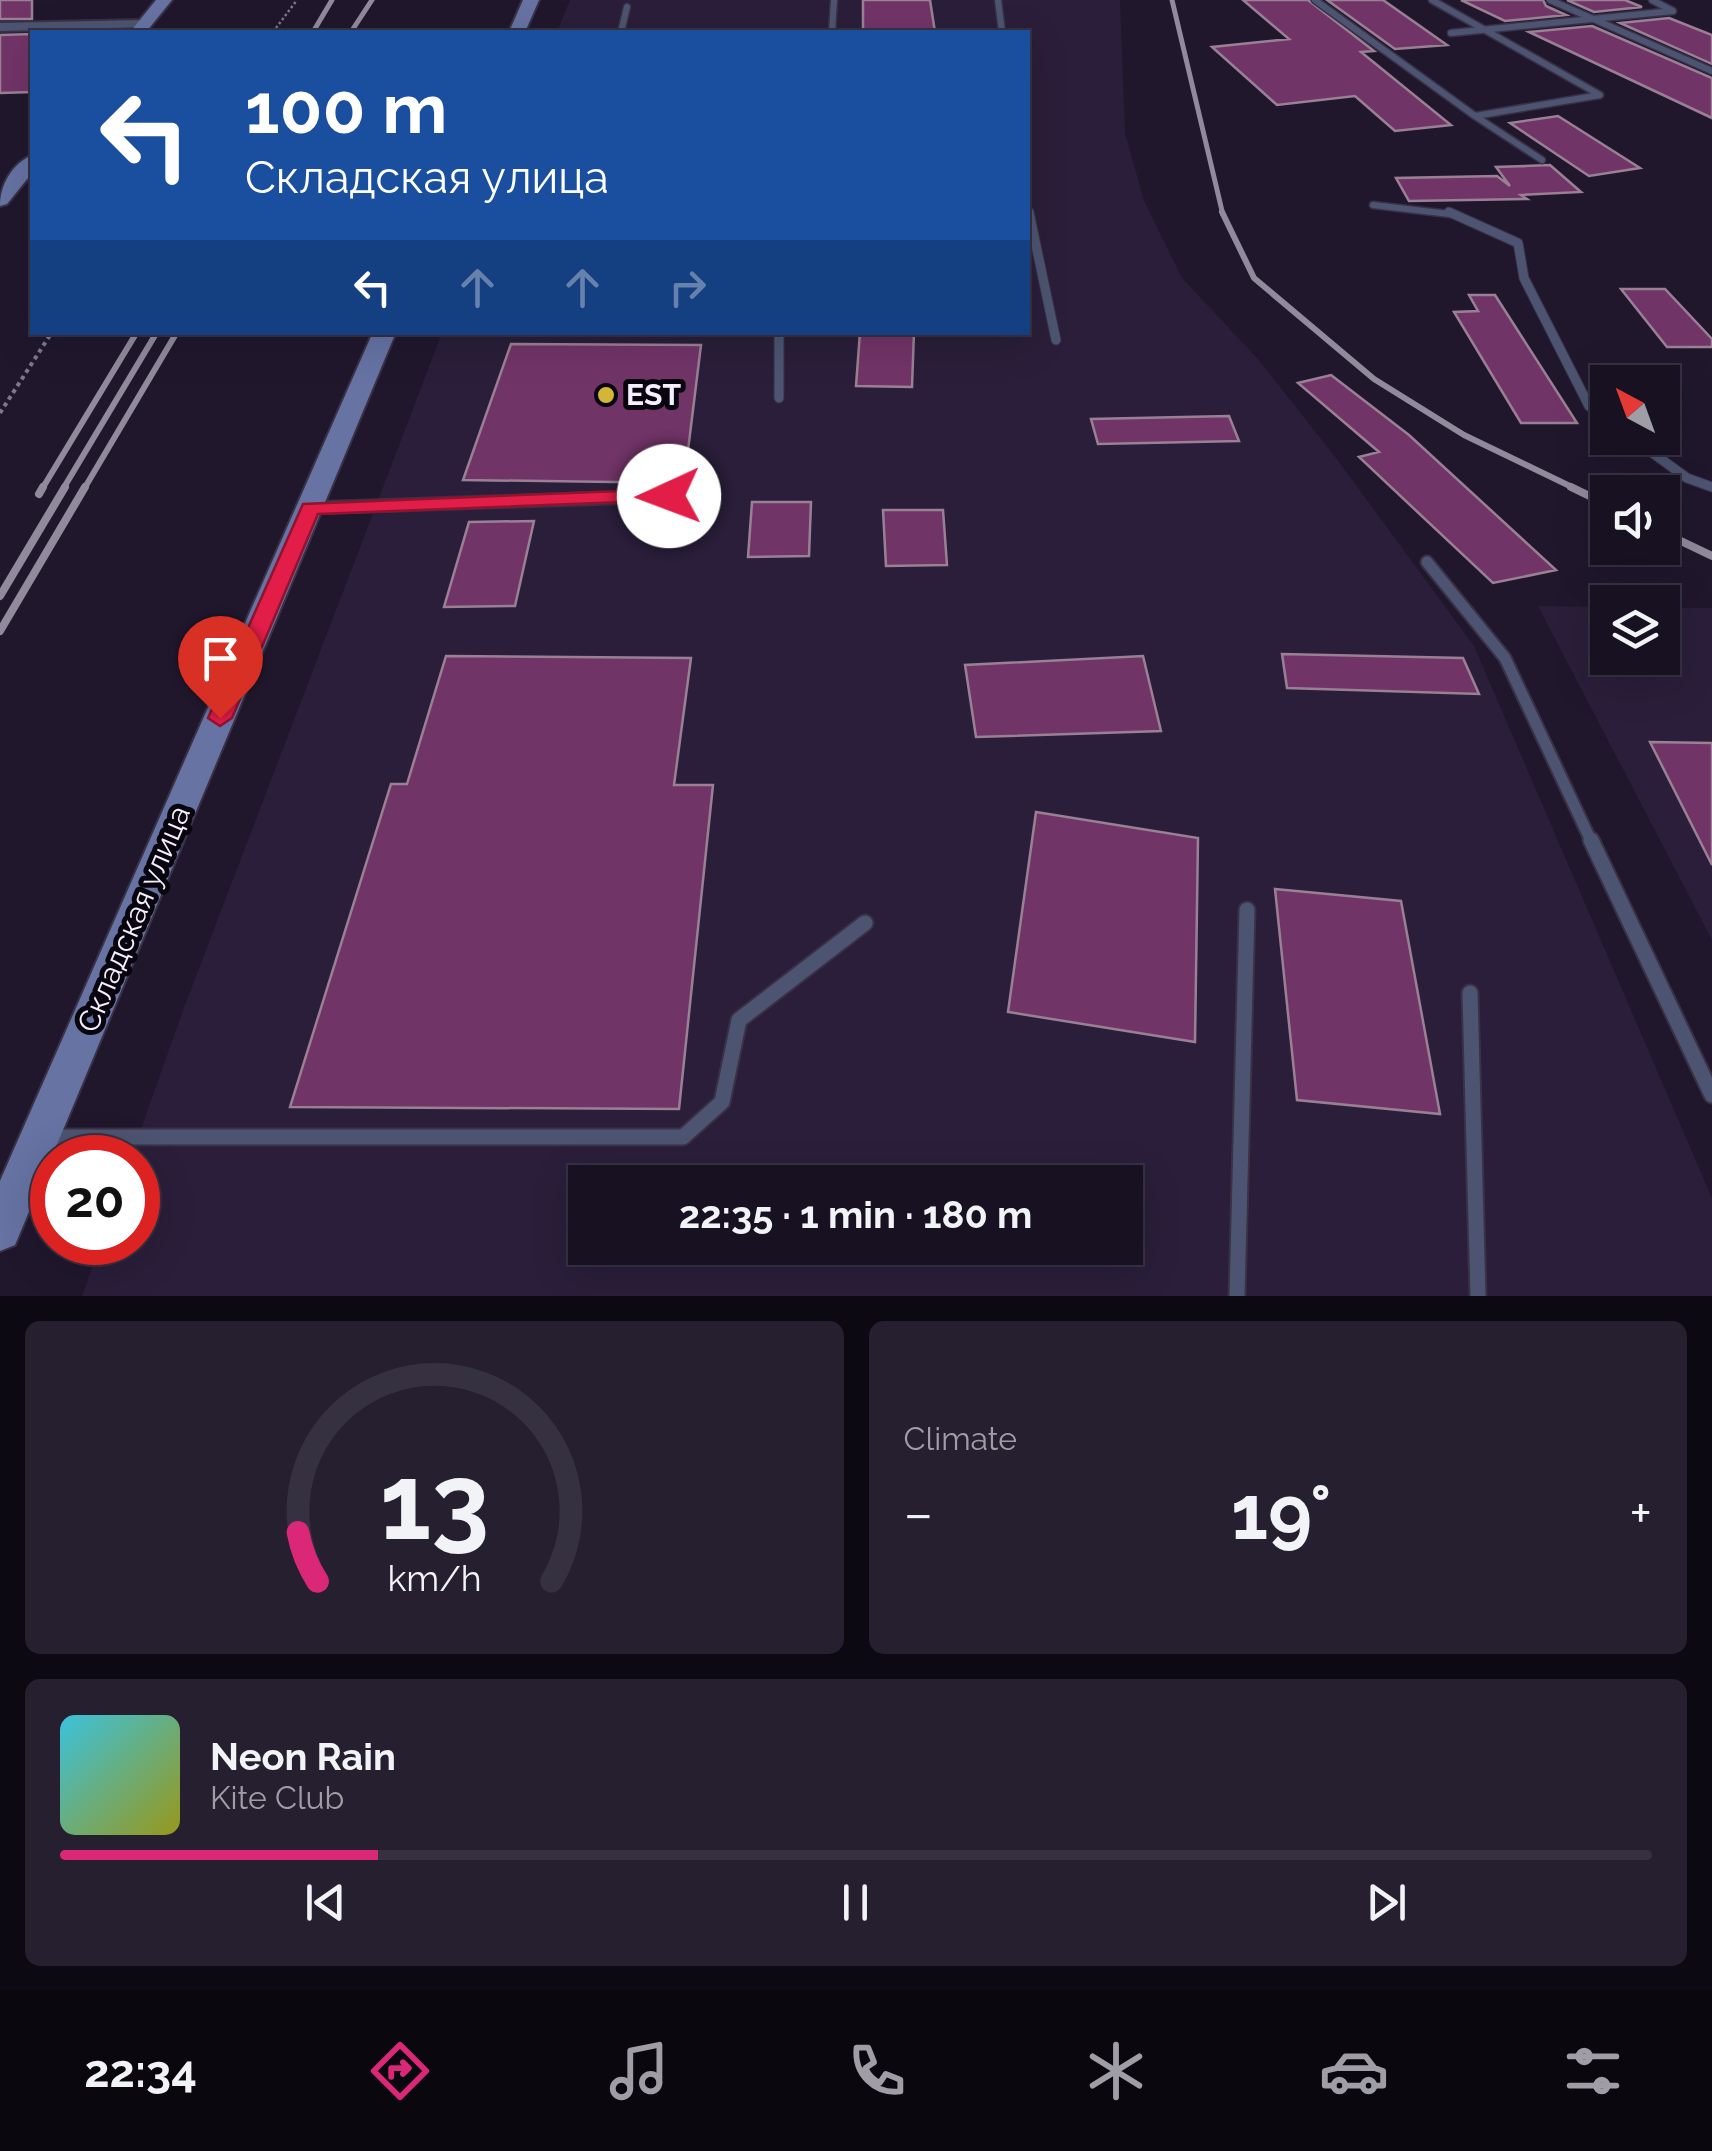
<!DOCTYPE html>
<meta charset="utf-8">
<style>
body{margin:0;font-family:Raleway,sans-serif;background:#251f2f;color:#f1f3f6;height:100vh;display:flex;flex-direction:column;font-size:38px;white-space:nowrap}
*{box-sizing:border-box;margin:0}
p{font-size:32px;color:#9f9da5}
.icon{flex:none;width:55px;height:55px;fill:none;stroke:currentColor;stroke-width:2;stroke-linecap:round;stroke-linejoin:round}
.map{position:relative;height:1296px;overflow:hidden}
.sheet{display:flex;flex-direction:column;gap:25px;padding:25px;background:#0d0913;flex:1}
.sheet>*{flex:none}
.top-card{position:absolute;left:30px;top:30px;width:1000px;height:305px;border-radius:0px;box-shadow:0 10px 40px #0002,0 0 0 2px #363140;background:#1a4fa0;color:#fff;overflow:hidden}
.needle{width:65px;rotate:319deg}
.tools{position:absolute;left:1590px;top:365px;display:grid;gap:20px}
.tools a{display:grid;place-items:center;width:90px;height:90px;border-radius:0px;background:#181122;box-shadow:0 10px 40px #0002,0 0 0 2px #363140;font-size:50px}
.speed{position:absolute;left:30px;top:1135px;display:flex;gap:20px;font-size:50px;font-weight:700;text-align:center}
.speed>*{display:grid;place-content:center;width:130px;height:130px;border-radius:50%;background:#181122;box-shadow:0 10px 40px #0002,0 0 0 2px #363140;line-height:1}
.speed .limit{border:15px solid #d22;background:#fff;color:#111}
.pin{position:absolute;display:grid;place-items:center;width:85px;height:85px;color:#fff;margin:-102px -42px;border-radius:50% 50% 50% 0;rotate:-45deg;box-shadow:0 0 10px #0007}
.pin .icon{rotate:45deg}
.me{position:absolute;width:110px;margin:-55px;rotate:268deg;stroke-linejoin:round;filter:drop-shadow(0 0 8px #0008)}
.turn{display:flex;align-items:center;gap:35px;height:210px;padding:0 50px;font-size:45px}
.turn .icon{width:130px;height:130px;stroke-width:2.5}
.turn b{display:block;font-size:70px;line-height:85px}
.lanes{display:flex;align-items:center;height:95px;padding:0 50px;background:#0003;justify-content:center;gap:50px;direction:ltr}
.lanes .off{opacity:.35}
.big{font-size:75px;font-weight:700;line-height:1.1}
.sheet .tile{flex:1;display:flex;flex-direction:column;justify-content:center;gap:15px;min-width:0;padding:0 35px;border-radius:15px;background:#251f2f}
.sheet .dial{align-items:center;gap:0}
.dial svg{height:260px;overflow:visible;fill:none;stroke:#363140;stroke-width:7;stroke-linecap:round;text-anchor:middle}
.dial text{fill:#f1f3f6;stroke:none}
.song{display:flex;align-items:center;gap:30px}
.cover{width:120px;height:120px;border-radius:15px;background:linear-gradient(135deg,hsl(190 70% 55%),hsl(60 70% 35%))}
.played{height:10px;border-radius:5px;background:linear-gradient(90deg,#db2777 20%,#363140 20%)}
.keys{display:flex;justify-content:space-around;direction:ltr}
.heat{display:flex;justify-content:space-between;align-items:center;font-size:55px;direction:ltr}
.sheet .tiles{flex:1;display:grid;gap:25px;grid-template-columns:1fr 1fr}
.tile:last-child{grid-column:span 2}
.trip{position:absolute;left:568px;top:1165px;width:575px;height:100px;border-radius:0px;background:#181122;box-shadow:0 10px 40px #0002,0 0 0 2px #363140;font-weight:700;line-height:100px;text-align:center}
.tab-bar{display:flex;height:160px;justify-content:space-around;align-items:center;background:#0a070e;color:#9f9da5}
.tab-bar .icon{width:70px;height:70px}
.tab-bar .active{color:#db2777}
.tab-bar b{font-size:45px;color:#f1f3f6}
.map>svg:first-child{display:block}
.built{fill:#2a1e3a;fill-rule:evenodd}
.building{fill:#713467;stroke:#9a8094;stroke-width:2.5}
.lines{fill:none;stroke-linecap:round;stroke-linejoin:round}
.lane-far3-casing{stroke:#393146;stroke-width:9}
.lane-far2-casing{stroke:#393146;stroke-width:11}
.lane-far1-casing{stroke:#393146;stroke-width:15}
.lane-casing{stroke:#393146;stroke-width:19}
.street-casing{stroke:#393146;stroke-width:4}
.secondary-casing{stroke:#393146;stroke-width:4}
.path-far1{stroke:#7f778b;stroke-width:2.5;stroke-dasharray:2.5 2.5;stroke-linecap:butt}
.path{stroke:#7f778b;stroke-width:4;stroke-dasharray:4 4;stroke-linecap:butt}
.lane-far3{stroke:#4c5471;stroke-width:6}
.lane-far2{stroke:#4c5471;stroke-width:9}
.lane-far1{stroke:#4c5471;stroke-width:11}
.lane{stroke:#4c5471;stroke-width:15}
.street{fill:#4c5471;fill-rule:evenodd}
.secondary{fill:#6673a3;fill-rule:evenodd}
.rail-far2{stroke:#91899c;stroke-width:5}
.rail-far1{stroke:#91899c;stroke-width:6}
.rail{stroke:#91899c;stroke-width:8}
.route{fill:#e11d48;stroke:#92132f;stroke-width:2.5}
.poi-dot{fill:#d3b635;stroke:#08050e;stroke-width:4}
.labels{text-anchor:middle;stroke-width:10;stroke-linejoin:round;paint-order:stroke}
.poi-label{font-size:30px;font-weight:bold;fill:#f4eefe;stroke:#08050e;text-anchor:start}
.street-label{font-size:30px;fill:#f4eefe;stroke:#08050e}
</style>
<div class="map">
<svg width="1712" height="1296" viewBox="0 0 1712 1296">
<rect width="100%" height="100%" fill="#20172d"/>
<path class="built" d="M570 0H1120L1125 133 1144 201 1182 278 1258 359 1336 458 1474 646 1712 1198V1296H82L101 1243 138 1242V1158L131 1157 185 1005 442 333 1028 332V32H557ZM585 1182H1125V1248H585Z
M1538 606 1607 607 1608 658H1662L1663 608H1712V940Z"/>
<path class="building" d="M0 0H32V19H0Z
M863 0H930L935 32H863Z
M1243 0H1308L1374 51 1361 52 1451 125 1395 131 1355 96 1277 105 1212 47 1289 39Z
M1327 0H1383L1447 45 1395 49Z
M1461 0H1543L1546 6 1566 15 1505 21Z
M1567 0H1625L1642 7 1594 12Z
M1669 18 1712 35V64L1620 23Z
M1592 26 1712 78V118L1529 32Z
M32 34V92L0 93V35Z
M1558 116 1640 168 1589 176 1510 123Z
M1550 165 1581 192 1521 195 1527 199 1409 201 1396 178 1497 176 1510 186 1496 167Z
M1621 289H1665L1712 339V347H1667Z
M1469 295H1495L1577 423H1521L1454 312 1478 311Z
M860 332H914L912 387 856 386Z
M511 344 701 345 684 483 463 480Z
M1331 375 1409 435 1556 570 1493 583 1359 457 1379 452 1298 383Z
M1229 416 1239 441 1098 444 1091 419Z
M752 502H811L809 556 748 557Z
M883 510H943L947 565 886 566Z
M534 521 515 606 444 607 469 522Z
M1282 654 1463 658 1479 694 1287 688Z
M446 656 691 658 674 785H713L679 1109 290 1107 391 784H407Z
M1143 656 1161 731 976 737 965 665Z
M1650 742 1712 743V865Z
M1036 812 1198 838 1195 1042 1008 1012Z
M1275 889 1401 901 1440 1114 1297 1100Z"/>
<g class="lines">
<g class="lane-far3-casing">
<path id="lane-far3" d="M998 0 1002 32
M1315 0 1475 116 1600 95 1432 0
M1550 0 1712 71
M621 32 627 7
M832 32 834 0
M1451 33 1673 11 1652 0
M1475 116 1542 160
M1373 205 1458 215
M1028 209 1029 215"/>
</g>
<g class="lane-far2-casing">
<path id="lane-far2" d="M1029 212 1056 340
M1449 212 1518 243 1524 278 1589 406 1608 420
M779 332V398
M1632 438 1687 478 1712 487"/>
</g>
<g class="lane-far1-casing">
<path id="lane-far1" d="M310 508 669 496
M1427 562 1505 658 1592 843"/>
</g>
<g class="lane-casing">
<path id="lane" d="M1591 840 1712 1095
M1470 993 1478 1296
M49 1137H683L722 1102 739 1020 865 923
M1237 1296 1247 910"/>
</g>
<g class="street-casing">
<path id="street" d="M144 20 148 21V27L0 31V23Z"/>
</g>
<g class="secondary-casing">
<path id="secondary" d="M156 0H172L146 32H130Z
M523 0H539L525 32H509Z
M32 155V173L7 204 0 206C0 185 12 164 32 155Z
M373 332H396L15 1245 0 1251V1181Z"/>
</g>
<path class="path-far1" d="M273 32 297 0"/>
<path class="path" d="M0 413 52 332"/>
<use href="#lane-far3" class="lane-far3"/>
<use href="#lane-far2" class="lane-far2"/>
<use href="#lane-far1" class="lane-far1"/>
<use href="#lane" class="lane"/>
<use href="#street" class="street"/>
<use href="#secondary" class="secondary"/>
<path class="rail-far2" d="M1172 0 1223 215
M313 32 332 0
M351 32 372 0"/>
<path class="rail-far1" d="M1222 212 1254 278 1374 379 1464 435 1576 489
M42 489 137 332
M63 489 157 332
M84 489 177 332"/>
<path class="rail" d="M1571 487 1608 505
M39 494 43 487
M1662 532 1712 556
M0 596 65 487
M0 631 85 487"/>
</g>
<path class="route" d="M669 489 679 496 676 500 318 514 232 718 220 726 208 718 303 504Z"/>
<circle class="poi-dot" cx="606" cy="395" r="10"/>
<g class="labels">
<g class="poi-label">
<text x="626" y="405">EST</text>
</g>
<g class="street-label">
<text transform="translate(134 919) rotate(-67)" y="10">Складская улица</text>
</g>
</g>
</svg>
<div class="tools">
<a><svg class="needle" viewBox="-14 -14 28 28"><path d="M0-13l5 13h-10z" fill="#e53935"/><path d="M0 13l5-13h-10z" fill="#9f9da5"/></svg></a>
<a><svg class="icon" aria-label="sound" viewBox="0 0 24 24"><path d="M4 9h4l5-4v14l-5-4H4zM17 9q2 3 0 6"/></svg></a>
<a><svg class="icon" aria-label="layers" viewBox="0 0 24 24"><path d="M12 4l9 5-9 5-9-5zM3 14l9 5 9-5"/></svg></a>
</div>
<div class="speed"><div class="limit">20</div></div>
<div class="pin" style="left:220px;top:718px;background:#d93025"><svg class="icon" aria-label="arrive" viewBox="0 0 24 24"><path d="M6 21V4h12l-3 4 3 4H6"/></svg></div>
<svg class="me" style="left:669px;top:496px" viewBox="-20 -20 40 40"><circle r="19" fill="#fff"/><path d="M0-13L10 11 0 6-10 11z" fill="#e11d48"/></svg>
<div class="trip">22:35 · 1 min · 180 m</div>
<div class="top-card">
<div class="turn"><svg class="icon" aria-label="left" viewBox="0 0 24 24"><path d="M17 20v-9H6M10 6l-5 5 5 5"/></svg><div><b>100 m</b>Складская улица</div></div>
<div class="lanes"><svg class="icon" aria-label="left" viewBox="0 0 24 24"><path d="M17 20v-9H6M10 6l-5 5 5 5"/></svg><svg class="icon off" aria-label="ahead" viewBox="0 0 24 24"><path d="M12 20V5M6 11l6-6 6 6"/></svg><svg class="icon off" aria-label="ahead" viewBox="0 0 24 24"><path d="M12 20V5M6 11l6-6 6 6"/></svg><svg class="icon off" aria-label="right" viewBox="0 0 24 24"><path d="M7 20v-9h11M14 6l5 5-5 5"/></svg></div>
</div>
</div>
<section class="sheet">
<div class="tiles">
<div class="tile dial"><svg viewBox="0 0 100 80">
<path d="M14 69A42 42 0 1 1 86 69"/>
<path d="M14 69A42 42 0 0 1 8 54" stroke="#db2777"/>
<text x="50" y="56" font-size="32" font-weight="700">13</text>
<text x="50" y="72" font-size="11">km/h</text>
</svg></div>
<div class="tile"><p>Climate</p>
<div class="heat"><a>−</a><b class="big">19°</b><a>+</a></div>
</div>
<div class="tile">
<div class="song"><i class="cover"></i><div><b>Neon Rain</b><p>Kite Club</p></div></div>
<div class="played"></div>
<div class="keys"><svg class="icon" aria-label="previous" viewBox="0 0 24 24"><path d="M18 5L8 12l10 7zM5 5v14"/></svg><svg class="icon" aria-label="pause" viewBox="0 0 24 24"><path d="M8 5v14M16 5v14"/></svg><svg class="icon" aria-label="next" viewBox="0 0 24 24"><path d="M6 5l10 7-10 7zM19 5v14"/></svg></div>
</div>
</div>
</section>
<nav class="tab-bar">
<b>22:34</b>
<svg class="icon active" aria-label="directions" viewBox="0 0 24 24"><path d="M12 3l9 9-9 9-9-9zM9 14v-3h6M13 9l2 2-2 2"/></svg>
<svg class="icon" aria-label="music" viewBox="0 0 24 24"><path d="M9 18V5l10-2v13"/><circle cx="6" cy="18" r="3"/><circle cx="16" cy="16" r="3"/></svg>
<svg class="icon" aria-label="phone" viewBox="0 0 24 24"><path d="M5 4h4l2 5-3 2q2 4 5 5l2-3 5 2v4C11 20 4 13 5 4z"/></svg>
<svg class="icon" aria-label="climate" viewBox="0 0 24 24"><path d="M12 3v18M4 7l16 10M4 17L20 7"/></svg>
<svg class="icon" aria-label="car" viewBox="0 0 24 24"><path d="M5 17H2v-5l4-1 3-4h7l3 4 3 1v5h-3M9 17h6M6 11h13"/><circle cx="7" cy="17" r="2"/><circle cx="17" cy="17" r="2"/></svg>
<svg class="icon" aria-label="filters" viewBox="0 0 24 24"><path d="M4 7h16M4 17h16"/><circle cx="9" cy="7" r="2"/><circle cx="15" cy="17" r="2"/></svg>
</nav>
